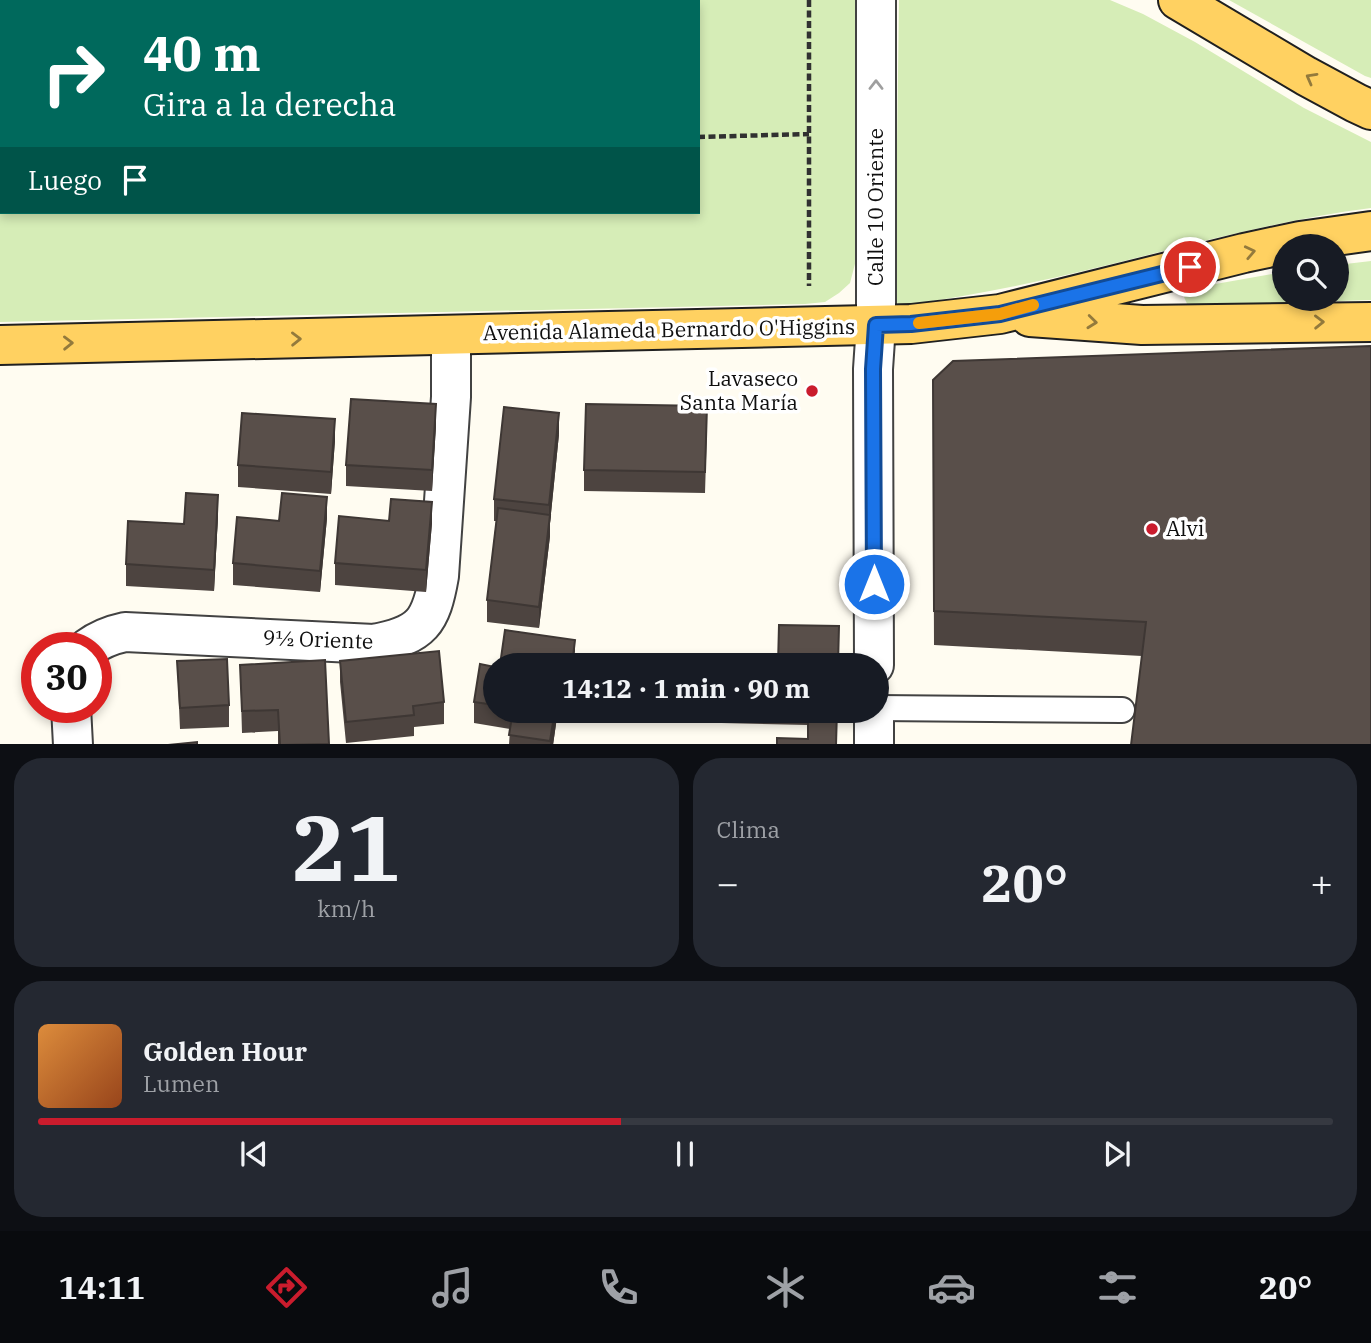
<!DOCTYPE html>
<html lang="es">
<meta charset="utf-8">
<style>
body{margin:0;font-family:"IBM Plex Serif",serif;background:#242831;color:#f1f3f6;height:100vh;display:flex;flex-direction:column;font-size:26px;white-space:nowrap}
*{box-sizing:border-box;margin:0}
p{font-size:23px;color:#9ea1a6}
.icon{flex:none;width:38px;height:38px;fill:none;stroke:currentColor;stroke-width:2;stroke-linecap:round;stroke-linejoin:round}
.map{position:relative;height:744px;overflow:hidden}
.panel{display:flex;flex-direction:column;gap:14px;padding:14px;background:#0d0f14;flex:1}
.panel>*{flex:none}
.hud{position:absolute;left:0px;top:0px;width:700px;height:214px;box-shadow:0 4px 10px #0003;background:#00695c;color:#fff;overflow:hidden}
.buttons{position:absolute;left:1272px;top:234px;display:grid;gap:14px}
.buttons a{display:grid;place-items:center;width:77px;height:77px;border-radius:50%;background:#171b24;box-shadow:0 4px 10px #0003;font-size:35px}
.speed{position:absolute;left:21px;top:632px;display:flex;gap:14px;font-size:35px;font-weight:700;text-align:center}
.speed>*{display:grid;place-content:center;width:91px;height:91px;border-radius:50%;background:#171b24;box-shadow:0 4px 10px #0003;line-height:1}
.speed .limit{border:10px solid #d22;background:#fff;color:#111}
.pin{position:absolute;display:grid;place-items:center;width:60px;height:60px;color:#fff;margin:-30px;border:4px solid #fff;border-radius:50%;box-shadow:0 2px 7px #0007}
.me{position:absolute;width:77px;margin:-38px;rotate:0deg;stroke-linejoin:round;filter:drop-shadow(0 0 5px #0008)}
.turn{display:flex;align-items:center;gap:24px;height:147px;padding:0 28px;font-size:32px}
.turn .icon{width:91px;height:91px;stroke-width:2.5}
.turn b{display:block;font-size:49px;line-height:60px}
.then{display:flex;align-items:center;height:66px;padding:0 28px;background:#0003;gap:14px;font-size:26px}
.big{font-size:52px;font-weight:700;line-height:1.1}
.panel .widget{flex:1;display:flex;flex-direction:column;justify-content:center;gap:10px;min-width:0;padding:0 24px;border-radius:28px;background:#242831}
.panel .dial{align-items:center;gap:0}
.dial b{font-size:91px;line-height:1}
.song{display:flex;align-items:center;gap:21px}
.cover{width:84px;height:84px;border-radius:10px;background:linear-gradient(135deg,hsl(30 70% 55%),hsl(20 70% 35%))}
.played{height:7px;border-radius:4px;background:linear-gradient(90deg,#ca1c2d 45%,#363941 45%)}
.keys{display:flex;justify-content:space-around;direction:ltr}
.heat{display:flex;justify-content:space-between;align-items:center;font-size:38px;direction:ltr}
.panel .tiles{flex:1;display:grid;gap:14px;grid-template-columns:1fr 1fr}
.widget:last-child{grid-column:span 2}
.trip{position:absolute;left:483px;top:653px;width:406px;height:70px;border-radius:35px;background:#171b24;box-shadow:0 4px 10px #0003;font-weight:700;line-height:70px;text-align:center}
.tabs{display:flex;height:112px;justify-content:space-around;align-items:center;background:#090b0e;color:#9ea1a6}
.tabs .icon{width:49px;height:49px}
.tabs .on{color:#ca1c2d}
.tabs b{font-size:32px;color:#f1f3f6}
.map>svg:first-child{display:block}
.green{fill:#d6edb7;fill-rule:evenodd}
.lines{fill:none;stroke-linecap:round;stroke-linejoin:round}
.lane-casing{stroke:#424242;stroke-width:28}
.street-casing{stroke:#424242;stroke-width:42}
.primary-casing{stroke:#202020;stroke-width:42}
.path{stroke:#313131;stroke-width:4.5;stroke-dasharray:7 3.5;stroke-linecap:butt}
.lane{stroke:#fff;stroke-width:24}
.street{stroke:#fff;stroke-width:38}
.primary{stroke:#ffd161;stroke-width:38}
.wall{fill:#4d4440}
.shaded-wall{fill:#3e3734}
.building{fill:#594f4a;stroke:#3e3734;stroke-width:2}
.oneway{stroke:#937a3c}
.oneway2{stroke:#9f9f9f}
.route-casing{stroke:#114b97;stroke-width:18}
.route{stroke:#1a73e8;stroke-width:12}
.slow{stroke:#f59e0b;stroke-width:12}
.poi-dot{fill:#ca1c2d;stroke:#fff;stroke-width:2.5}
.labels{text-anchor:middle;stroke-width:7;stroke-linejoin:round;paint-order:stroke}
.street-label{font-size:21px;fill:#0f0f0f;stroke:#fff}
.poi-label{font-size:21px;fill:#0f0f0f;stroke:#fff;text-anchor:end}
</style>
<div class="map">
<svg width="1371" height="745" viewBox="0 0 1371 745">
<rect width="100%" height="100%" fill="#fffcf1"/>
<path class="green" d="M0 0H856L858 7 856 260 850 283 839 293 825 302 805 304 0 322ZM2 2H698V212H2Z
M899 0H1110L1143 14 1195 42 1304 108 1371 142V208C1252 223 1138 261 1020 285 982 293 943 299 904 306L899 305 896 301 895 295Z
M1229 0H1371V78L1365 76Z
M1371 261V300L1188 306 1184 297 1187 292 1193 288 1284 272V299H1337V265Z"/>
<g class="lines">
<g class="lane-casing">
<path id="lane" d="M877 708 1122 710"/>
</g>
<g class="street-casing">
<path id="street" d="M88 648C100 639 111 635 125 632L374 644C422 635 431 622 439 576L451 397V336
M874 665 873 369 876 325V0
M71 707 73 745
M874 745V710"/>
</g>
<g class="primary-casing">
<path id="primary" d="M1178 0 1306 76 1356 103 1371 110
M1030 317 1142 325 1371 322
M0 345 911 324 1000 314 1244 253 1300 241 1371 231"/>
</g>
<path class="path" d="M809 0V286
M0 128H2
M698 137 809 134"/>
<use href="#lane" class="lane"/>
<use href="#street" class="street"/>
<use href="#primary" class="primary"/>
</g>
<path class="wall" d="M1371 346 1142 656 934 645 933 380Z
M436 425 432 491 346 486V465Z
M707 428 705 493 584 491V470Z
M559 434 550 523V536L539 628 487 622V600L496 521H494V499Z
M335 440 331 494 238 487V465Z
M218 516 214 591 126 586V564L184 524Z
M327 518 320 592 233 585V563L279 521Z
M389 521 432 523 426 592 335 585V563Z
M177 661 229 705V727L180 729Z
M340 661 444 702V724L414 727V736L346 743 340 682Z
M240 665 329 745H278V731L242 733Z
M495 667V710H558L553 745H509L510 729 474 723V702Z
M679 710H837L836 745 808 739V725L679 722Z"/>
<path class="shaded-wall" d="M436 404V425L432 491V470Z
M559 413V434L550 523V536L539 628V607L549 518V505Z
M335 419V440L331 494V472Z
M218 495V516L214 591V570Z
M327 497V518L320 592V571Z
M432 502V523L426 592V570Z
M575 640V651L573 665H572Z
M555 710H558L553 745H550Z"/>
<path class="building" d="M1371 346V745H1131L1146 622 934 611 933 380 953 361Z
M351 399 436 404 432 470 346 465Z
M586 404 707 406 705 472 584 470Z
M504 407 559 413 549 505 494 499Z
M242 413 335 419 331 472 238 465Z
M186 493 218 495 214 570 126 564 128 521 184 524Z
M282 493 327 497 320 571 233 563 237 517 279 521Z
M391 499 432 502 426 570 335 563 339 516 389 521Z
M498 508 550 515 539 607 487 600Z
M779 625 839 626 838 665H778Z
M505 630 575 640 572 665H500Z
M439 651 444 702 413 706 414 715 346 722 340 661Z
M227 659 229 705 180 708 177 661Z
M325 660 329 744 280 745 278 710 242 711 240 665Z
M623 661 687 662V665H623Z
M480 664 495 667V705L474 702Z
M513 710H555L550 741 509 735Z
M699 710H837L836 745H777V738L808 739V713Z
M197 742V745H168Z"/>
<defs><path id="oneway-chevron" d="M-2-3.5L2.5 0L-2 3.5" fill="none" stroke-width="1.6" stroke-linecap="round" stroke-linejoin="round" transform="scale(1.75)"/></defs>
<g class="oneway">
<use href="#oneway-chevron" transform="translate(1311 78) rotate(-151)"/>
<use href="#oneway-chevron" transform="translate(1250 252) rotate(-12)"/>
<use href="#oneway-chevron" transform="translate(1092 322) rotate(6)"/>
<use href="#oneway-chevron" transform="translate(1319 322) rotate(-1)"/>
<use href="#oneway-chevron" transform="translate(296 339) rotate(-1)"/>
<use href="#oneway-chevron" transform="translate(68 343) rotate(-1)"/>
</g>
<use class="oneway2" href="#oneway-chevron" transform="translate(876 85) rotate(-90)"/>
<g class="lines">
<g class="route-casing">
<path id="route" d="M874 584 873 369 876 325 911 324 1000 314 1190 267"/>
</g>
<use href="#route" class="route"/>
<path class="slow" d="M919 323 1000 314 1033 305"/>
</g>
<g class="poi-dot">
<circle cx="812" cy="391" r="7"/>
<circle cx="1152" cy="529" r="7"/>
</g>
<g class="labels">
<g class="street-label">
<text transform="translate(876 207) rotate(-90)" y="7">Calle 10 Oriente</text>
<text transform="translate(669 330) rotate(-1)" y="7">Avenida Alameda Bernardo O'Higgins</text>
<text transform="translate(318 640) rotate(2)" y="7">9½ Oriente</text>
</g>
<g class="poi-label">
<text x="798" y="386">Lavaseco<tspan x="798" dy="24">Santa María</tspan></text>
<text x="1166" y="536" text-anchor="start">Alvi</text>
</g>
</g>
</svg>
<div class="buttons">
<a><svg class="icon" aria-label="search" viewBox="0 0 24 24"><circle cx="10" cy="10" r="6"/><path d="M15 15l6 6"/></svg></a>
</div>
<div class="speed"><div class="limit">30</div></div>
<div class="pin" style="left:1190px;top:267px;background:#d93025"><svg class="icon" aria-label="arrive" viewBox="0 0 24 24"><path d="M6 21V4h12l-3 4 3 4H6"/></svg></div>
<svg class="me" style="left:874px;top:584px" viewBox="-20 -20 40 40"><circle r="17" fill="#1a73e8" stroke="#fff" stroke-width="3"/><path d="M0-11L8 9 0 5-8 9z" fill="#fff"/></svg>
<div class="trip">14:12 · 1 min · 90 m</div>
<div class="hud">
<div class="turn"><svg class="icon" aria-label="right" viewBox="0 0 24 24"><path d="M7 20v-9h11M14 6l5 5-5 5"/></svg><div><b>40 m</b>Gira a la derecha</div></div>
<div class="then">Luego<svg class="icon" aria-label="arrive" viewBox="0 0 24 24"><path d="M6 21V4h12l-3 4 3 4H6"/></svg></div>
</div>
</div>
<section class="panel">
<div class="tiles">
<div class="widget dial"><b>21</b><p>km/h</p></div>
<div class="widget"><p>Clima</p>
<div class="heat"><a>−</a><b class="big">20°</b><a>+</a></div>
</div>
<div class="widget">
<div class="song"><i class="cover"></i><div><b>Golden Hour</b><p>Lumen</p></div></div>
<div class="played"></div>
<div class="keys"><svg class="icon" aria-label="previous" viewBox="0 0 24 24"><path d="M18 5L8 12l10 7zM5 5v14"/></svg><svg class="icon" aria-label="pause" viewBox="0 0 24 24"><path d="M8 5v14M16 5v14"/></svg><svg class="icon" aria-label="next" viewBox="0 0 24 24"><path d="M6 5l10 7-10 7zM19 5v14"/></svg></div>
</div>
</div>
</section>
<nav class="tabs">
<b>14:11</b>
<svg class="icon on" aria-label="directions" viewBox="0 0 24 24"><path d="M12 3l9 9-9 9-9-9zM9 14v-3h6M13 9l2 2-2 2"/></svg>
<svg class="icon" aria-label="music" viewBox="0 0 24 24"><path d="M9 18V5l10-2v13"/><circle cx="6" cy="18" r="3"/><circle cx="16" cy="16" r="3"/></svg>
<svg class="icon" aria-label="phone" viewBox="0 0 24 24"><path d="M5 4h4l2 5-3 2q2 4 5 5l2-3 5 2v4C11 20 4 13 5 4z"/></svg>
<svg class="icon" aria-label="climate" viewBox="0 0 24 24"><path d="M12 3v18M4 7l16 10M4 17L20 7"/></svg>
<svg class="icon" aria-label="car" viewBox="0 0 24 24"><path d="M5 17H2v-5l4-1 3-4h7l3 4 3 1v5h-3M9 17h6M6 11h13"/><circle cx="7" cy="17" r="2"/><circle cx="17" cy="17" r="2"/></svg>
<svg class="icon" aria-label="filters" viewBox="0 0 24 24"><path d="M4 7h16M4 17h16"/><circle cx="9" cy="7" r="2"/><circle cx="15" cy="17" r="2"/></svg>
<b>20°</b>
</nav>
